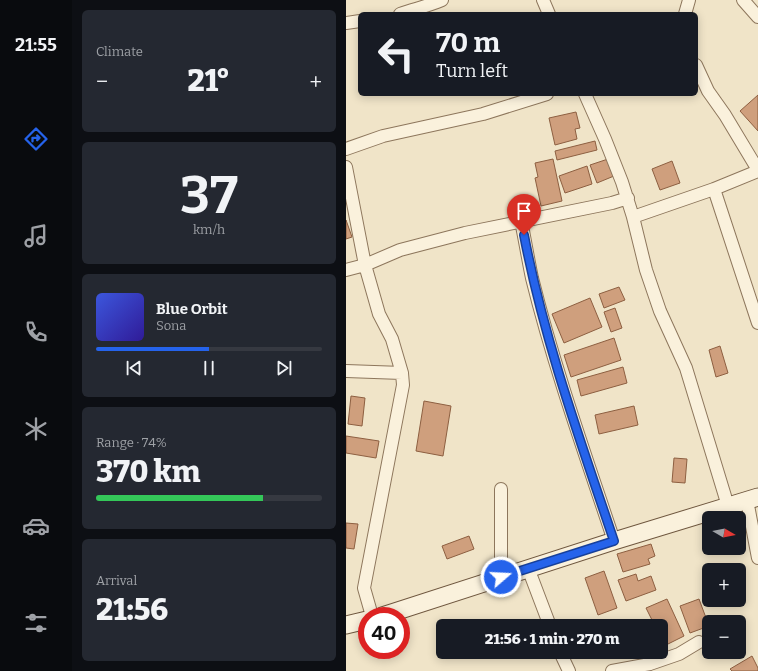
<!DOCTYPE html>
<meta charset="utf-8">
<style>
body{margin:0;font-family:Bitter,serif;background:#242831;color:#f1f3f6;height:100vh;display:flex;flex-direction:column;font-size:15px;white-space:nowrap}
*{box-sizing:border-box;margin:0}
p{font-size:13px;color:#9ea1a6}
.icon{flex:none;width:22px;height:22px;fill:none;stroke:currentColor;stroke-width:2;stroke-linecap:round;stroke-linejoin:round}
.map{position:relative;flex:1;overflow:hidden}
.drawer{display:flex;flex-direction:column;gap:10px;padding:10px;background:#0d0f14;width:274px}
.drawer>*{flex:none}
.banner{position:absolute;left:12px;top:12px;width:340px;height:84px;border-radius:6px;box-shadow:0 2px 10px #0003;background:#171b24;color:#f1f3f6;overflow:hidden}
.needle{width:26px;rotate:100deg}
.controls{position:absolute;left:356px;top:511px;display:grid;gap:8px}
.controls a{display:grid;place-items:center;width:44px;height:44px;border-radius:6px;background:#171b24;box-shadow:0 2px 10px #0003;font-size:20px}
.speed{position:absolute;left:12px;top:607px;display:flex;gap:8px;font-size:20px;font-weight:700;text-align:center}
.speed>*{display:grid;place-content:center;width:52px;height:52px;border-radius:50%;background:#171b24;box-shadow:0 2px 10px #0003;line-height:1}
.speed .limit{border:6px solid #d22;background:#fff;color:#111}
.pin{position:absolute;display:grid;place-items:center;width:34px;height:34px;color:#fff;margin:-41px -17px;border-radius:50% 50% 50% 0;rotate:-45deg;box-shadow:0 0 4px #0007}
.pin .icon{rotate:45deg}
.me{position:absolute;width:44px;margin:-22px;rotate:71deg;stroke-linejoin:round;filter:drop-shadow(0 0 3px #0008)}
.turn{display:flex;align-items:center;gap:14px;height:84px;padding:0 12px;font-size:18px}
.turn .icon{width:52px;height:52px;stroke-width:2.5}
.turn b{display:block;font-size:28px;line-height:34px}
.big{font-size:30px;font-weight:800;line-height:1.1}
.drawer .widget{flex:1;display:flex;flex-direction:column;justify-content:center;gap:6px;min-width:0;padding:0 14px;border-radius:6px;background:#242831}
.drawer .dial{align-items:center;gap:0}
.dial b{font-size:52px;line-height:1}
.song{display:flex;align-items:center;gap:12px}
.cover{width:48px;height:48px;border-radius:6px;background:linear-gradient(135deg,hsl(230 70% 55%),hsl(250 70% 35%))}
.played{height:4px;border-radius:2px;background:linear-gradient(90deg,#2563eb 50%,#363941 50%)}
.keys{display:flex;justify-content:space-around;direction:ltr}
.heat{display:flex;justify-content:space-between;align-items:center;font-size:22px;direction:ltr}
.charge{height:6px;border-radius:3px;background:linear-gradient(90deg,#34c759 74%,#363941 0)}
.trip{position:absolute;left:90px;top:619px;width:232px;height:40px;border-radius:6px;background:#171b24;box-shadow:0 2px 10px #0003;font-weight:800;line-height:40px;text-align:center}
main{display:flex;flex:1;min-height:0}
.tabs{display:flex;flex-direction:column;width:72px;justify-content:space-around;align-items:center;background:#090b0e;color:#9ea1a6}
.tabs .icon{width:28px;height:28px}
.tabs .active{color:#2563eb}
.tabs b{font-size:18px;color:#f1f3f6}
.map>svg:first-child{display:block}
.building{fill:#cf9f7d;stroke:#8d5f41}
.lines{fill:none;stroke-linecap:round;stroke-linejoin:round}
.street-casing{stroke:#8d765c;stroke-width:14}
.secondary-casing{stroke:#6f573f;stroke-width:19}
.street{stroke:#faf1dc;stroke-width:12}
.secondary{stroke:#faf1dc;stroke-width:17}
.route-casing{stroke:#184099;stroke-width:10}
.route{stroke:#2563eb;stroke-width:7}
</style>
<main>
<nav class="tabs">
<b>21:55</b>
<svg class="icon active" aria-label="directions" viewBox="0 0 24 24"><path d="M12 3l9 9-9 9-9-9zM9 14v-3h6M13 9l2 2-2 2"/></svg>
<svg class="icon" aria-label="music" viewBox="0 0 24 24"><path d="M9 18V5l10-2v13"/><circle cx="6" cy="18" r="3"/><circle cx="16" cy="16" r="3"/></svg>
<svg class="icon" aria-label="phone" viewBox="0 0 24 24"><path d="M5 4h4l2 5-3 2q2 4 5 5l2-3 5 2v4C11 20 4 13 5 4z"/></svg>
<svg class="icon" aria-label="climate" viewBox="0 0 24 24"><path d="M12 3v18M4 7l16 10M4 17L20 7"/></svg>
<svg class="icon" aria-label="car" viewBox="0 0 24 24"><path d="M5 17H2v-5l4-1 3-4h7l3 4 3 1v5h-3M9 17h6M6 11h13"/><circle cx="7" cy="17" r="2"/><circle cx="17" cy="17" r="2"/></svg>
<svg class="icon" aria-label="filters" viewBox="0 0 24 24"><path d="M4 7h16M4 17h16"/><circle cx="9" cy="7" r="2"/><circle cx="15" cy="17" r="2"/></svg>
</nav>
<section class="drawer">
<div class="widget"><p>Climate</p>
<div class="heat"><a>−</a><b class="big">21°</b><a>+</a></div>
</div>
<div class="widget dial"><b>37</b><p>km/h</p></div>
<div class="widget">
<div class="song"><i class="cover"></i><div><b>Blue Orbit</b><p>Sona</p></div></div>
<div class="played"></div>
<div class="keys"><svg class="icon" aria-label="previous" viewBox="0 0 24 24"><path d="M18 5L8 12l10 7zM5 5v14"/></svg><svg class="icon" aria-label="pause" viewBox="0 0 24 24"><path d="M8 5v14M16 5v14"/></svg><svg class="icon" aria-label="next" viewBox="0 0 24 24"><path d="M6 5l10 7-10 7zM19 5v14"/></svg></div>
</div>
<div class="widget"><p>Range · 74%</p><b class="big">370 km</b><div class="charge"></div></div>
<div class="widget"><p>Arrival</p><b class="big">21:56</b></div>
</section>
<div class="map">
<svg width="412" height="671" viewBox="0 0 412 671">
<rect width="100%" height="100%" fill="#f0e4c8"/>
<path class="building" d="M412 95V131L394 111Z
M230 112 234 128 229 129 231 139 209 145 203 118Z
M249 141 251 150 211 160 209 151Z
M207 159 216 201 195 206 189 178 192 177 189 163Z
M262 159 268 176 251 183 244 165Z
M326 161 334 183 314 190 306 169Z
M241 166 246 184 219 193 213 176Z
M0 220 6 237 0 239Z
M273 287 279 300 258 308 253 294Z
M244 298 256 327 218 343 206 314Z
M269 308 276 328 265 332 258 312Z
M268 338 275 360 225 377 218 355Z
M374 346 382 373 370 377 363 350Z
M277 367 281 383 235 396 231 380Z
M5 396 19 398 16 426 2 424Z
M78 401 105 406 97 456 70 451Z
M288 406 292 425 253 434 249 415Z
M0 436 33 441 30 458 0 453Z
M328 458 341 459 339 483 326 482Z
M0 523 12 524 8 549 0 548Z
M123 536 128 549 101 559 96 546Z
M305 544 309 556 302 559 304 564 277 572 271 554Z
M258 571 271 608 252 615 239 578Z
M290 574 292 581 305 576 310 590 280 601 272 580Z
M321 599 338 636 318 646 315 640V626H309L300 608Z
M353 599 363 626 344 633 334 606Z
M406 656 412 668V671H386L384 669Z"/>
<g class="lines">
<g class="street-casing">
<path id="street" d="M197 0 203 14
M397 0 412 17
M54 14C68 9 82 6 96 0
M339 14 343 0
M0 23 14 21
M350 65 362 91 379 115 412 170
M239 94 259 139 276 182 287 217 300 270 314 311 340 368 382 506
M0 149 37 136 137 114 201 94
M0 167 19 265 33 314 46 339 56 373 57 385 18 588 26 616
M368 189 412 323
M287 217 368 189 412 171
M175 221C179 240 182 259 186 278 208 367 239 454 268 541
M0 270 19 265 54 250 119 233 266 203 282 198
M0 371 56 373
M155 489V577
M401 500 412 558
M182 568 204 626
M214 652 223 671
M266 671 304 664 333 654 353 642"/>
</g>
<g class="secondary-casing">
<path id="secondary" d="M36 616 268 541 412 497
M0 625 21 620"/>
</g>
<use href="#street" class="street"/>
<use href="#secondary" class="secondary"/>
</g>
<g class="lines">
<g class="route-casing">
<path id="route" d="M155 577 268 541C234 440 198 340 178 235"/>
</g>
<use href="#route" class="route"/>
</g>
</svg>
<div class="controls">
<a><svg class="needle" viewBox="-14 -14 28 28"><path d="M0-13l5 13h-10z" fill="#e53935"/><path d="M0 13l5-13h-10z" fill="#9ea1a6"/></svg></a>
<a>+</a>
<a>−</a>
</div>
<div class="speed"><div class="limit">40</div></div>
<div class="pin" style="left:178px;top:235px;background:#d93025"><svg class="icon" aria-label="arrive" viewBox="0 0 24 24"><path d="M6 21V4h12l-3 4 3 4H6"/></svg></div>
<svg class="me" style="left:155px;top:577px" viewBox="-20 -20 40 40"><circle r="17" fill="#2563eb" stroke="#fff" stroke-width="3"/><path d="M0-11L8 9 0 5-8 9z" fill="#fff"/></svg>
<div class="trip">21:56 · 1 min · 270 m</div>
<div class="banner">
<div class="turn"><svg class="icon" aria-label="left" viewBox="0 0 24 24"><path d="M17 20v-9H6M10 6l-5 5 5 5"/></svg><div><b>70 m</b>Turn left</div></div>
</div>
</div>
</main>
